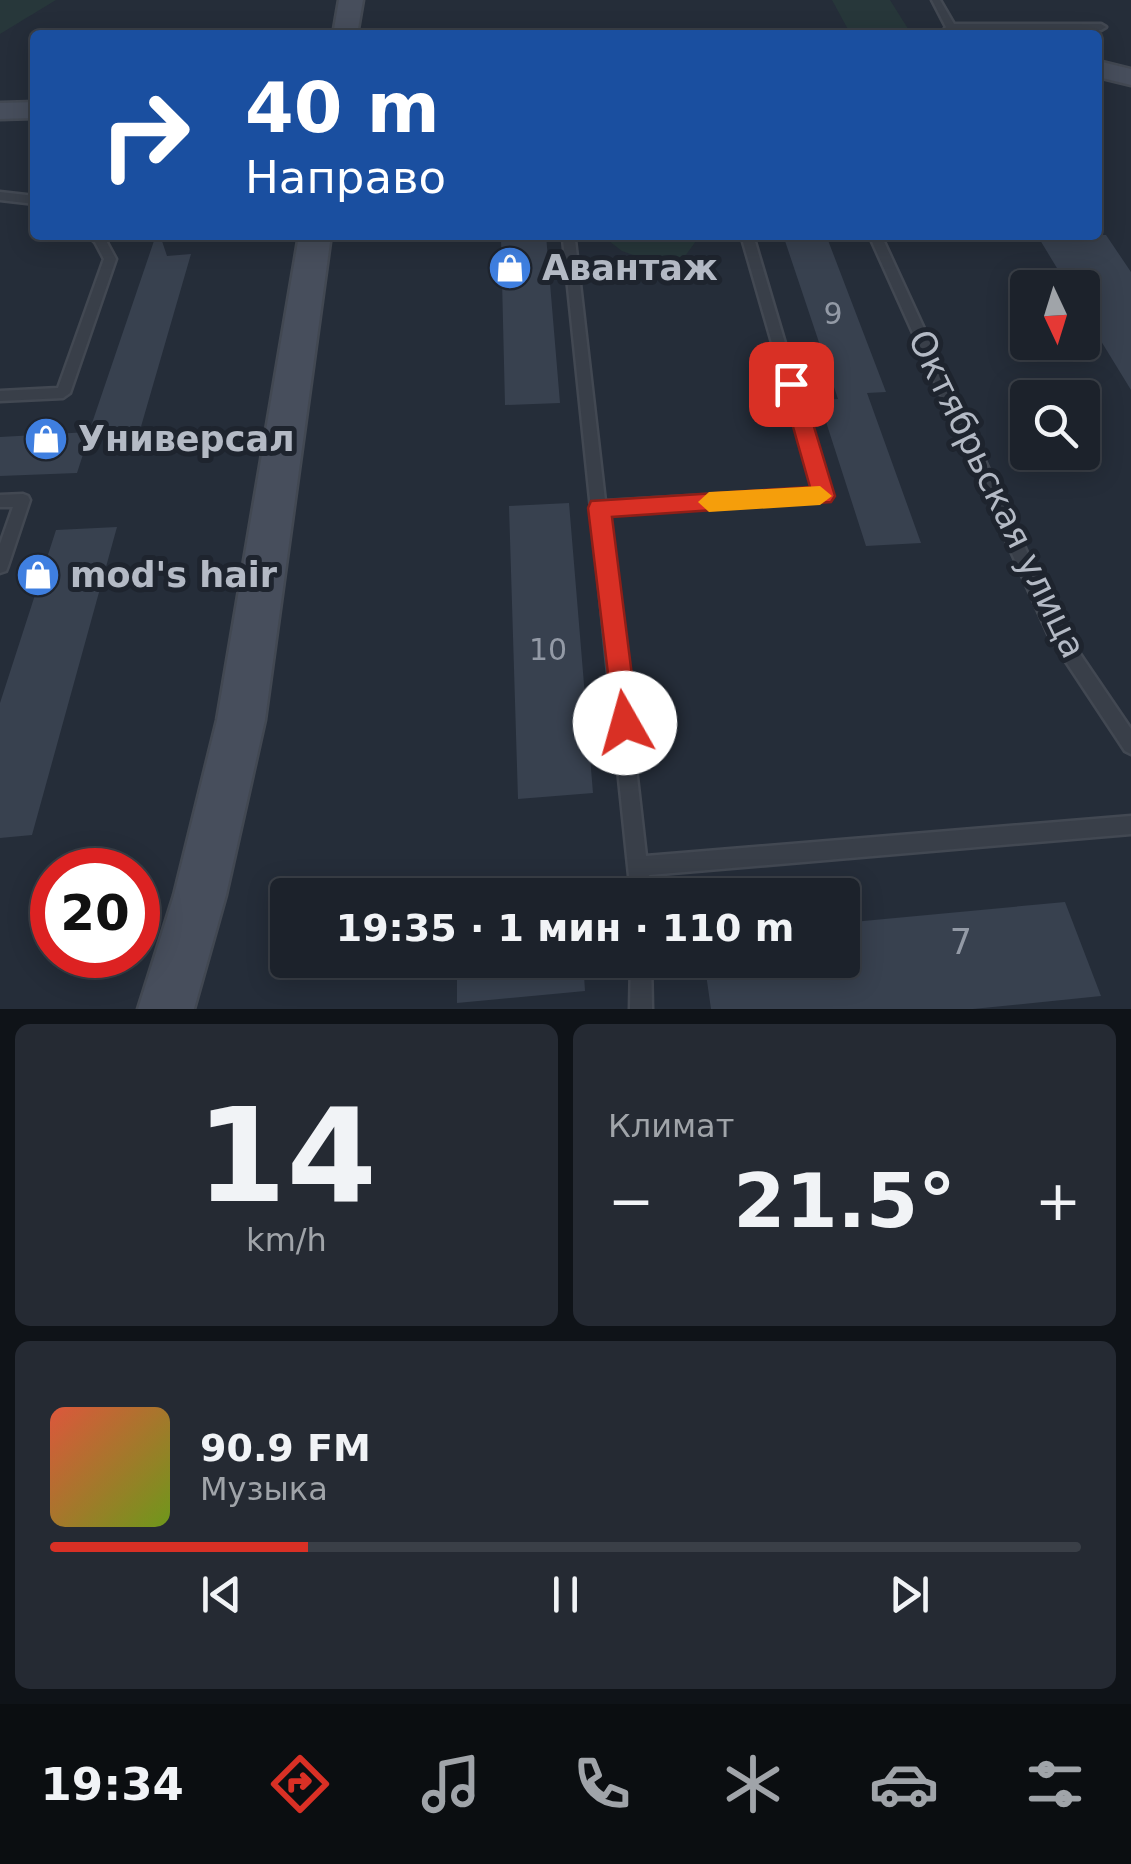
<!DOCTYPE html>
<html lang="ru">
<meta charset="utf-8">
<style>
body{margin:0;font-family:"DejaVu Sans",sans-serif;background:#252a33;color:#f1f3f6;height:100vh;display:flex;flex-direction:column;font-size:38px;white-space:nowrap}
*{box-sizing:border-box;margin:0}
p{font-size:32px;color:#a0a4a9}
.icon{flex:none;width:55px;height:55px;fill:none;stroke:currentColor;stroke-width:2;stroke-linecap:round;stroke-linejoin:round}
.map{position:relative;height:1009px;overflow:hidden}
.side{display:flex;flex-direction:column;gap:15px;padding:15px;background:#0f1318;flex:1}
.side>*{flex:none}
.top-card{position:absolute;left:30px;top:30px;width:1072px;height:210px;border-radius:10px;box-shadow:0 5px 25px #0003,0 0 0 2px #3a3f47;background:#1a4fa0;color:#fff;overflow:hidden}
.needle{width:65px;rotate:176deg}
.fabs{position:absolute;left:1010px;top:270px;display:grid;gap:20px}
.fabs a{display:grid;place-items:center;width:90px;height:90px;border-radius:10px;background:#1c222b;box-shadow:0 5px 25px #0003,0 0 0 2px #3a3f47;font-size:50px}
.speed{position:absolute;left:30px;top:848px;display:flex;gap:20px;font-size:50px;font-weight:700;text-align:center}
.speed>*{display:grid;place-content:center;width:130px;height:130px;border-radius:50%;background:#1c222b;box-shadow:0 5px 25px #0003,0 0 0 2px #3a3f47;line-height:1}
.speed .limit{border:15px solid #d22;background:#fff;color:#111}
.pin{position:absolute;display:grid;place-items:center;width:85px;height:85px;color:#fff;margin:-42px;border-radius:20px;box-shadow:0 5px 15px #0006}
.me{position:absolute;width:110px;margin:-55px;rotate:353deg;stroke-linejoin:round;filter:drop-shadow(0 0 8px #0008)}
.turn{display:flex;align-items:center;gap:35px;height:210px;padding:0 50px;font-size:45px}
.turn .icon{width:130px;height:130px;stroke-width:2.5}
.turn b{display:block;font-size:70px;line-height:85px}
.big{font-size:75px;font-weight:800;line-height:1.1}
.side .card{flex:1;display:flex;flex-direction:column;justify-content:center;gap:15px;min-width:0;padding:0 35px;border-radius:15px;background:#252a33}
.side .dial{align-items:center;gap:0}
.dial b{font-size:130px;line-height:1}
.song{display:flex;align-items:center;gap:30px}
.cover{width:120px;height:120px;border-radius:15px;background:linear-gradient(135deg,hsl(10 70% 55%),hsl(80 70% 35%))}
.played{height:10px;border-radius:5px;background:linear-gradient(90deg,#d93025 25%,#3a3f47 25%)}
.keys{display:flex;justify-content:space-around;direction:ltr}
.heat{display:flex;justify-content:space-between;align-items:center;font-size:55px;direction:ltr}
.side .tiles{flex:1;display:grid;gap:15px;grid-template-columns:1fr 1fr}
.card:last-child{grid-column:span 2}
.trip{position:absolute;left:270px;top:878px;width:590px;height:100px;border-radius:10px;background:#1c222b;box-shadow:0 5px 25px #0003,0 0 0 2px #3a3f47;font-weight:800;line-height:100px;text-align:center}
.menu{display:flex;height:160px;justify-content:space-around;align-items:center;background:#0b0e11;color:#a0a4a9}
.menu .icon{width:70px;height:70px}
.menu .on{color:#d93025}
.menu b{font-size:45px;color:#f1f3f6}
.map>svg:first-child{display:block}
.green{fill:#27373a}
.building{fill:#38414f}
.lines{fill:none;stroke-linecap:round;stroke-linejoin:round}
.lane-casing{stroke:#424852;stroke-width:5}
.secondary-casing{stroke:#424852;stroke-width:5}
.lane{fill:#393f49;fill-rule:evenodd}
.secondary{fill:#474e5c;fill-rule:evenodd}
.route{fill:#d93025;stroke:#8d1f18;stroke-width:2.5}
.slow{fill:#f59e0b}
.labels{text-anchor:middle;stroke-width:10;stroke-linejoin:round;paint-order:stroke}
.number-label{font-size:30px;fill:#939aa6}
.poi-label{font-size:35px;font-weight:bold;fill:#b4bac5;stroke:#1e242e;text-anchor:start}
.street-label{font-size:35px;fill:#b4bac5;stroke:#1e242e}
.near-number-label{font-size:35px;fill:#939aa6}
</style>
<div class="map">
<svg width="1131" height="1009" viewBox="0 0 1131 1009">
<rect width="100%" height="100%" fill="#252d39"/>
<path class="green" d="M0 0H56L0 34Z
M832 0H890L912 35H851Z
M601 235H694L696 241 675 270 622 251Z"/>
<path class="building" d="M156 235H160L167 256 191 254 140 430 90 433 77 473 0 476V437L89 432Z
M518 235H546L560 403 505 405 501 238Z
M783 235H826L886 392 867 393 921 543 866 546 819 400 838 399Z
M1037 235H1106L1131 272V390L1082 310V288H1069Z
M569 503 593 793 518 799 509 506Z
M117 527 32 835 0 838V703L56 530Z
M1065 902 1101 996 973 1009H711L704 960H842V923Z
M457 960H583L585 991 457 1003Z"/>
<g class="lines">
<g class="lane-casing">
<path id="lane" d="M932 0H940L954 24H1101L1106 27 1101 30H954L950 35H940L946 27Z
M0 192 35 196V204L0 200Z
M87 235 104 237 116 259 70 393 63 398 0 401V391L58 388 104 259 95 242Z
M566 235H580L575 240 605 501 814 489 741 235H753L830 495 828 499 823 501 607 514 646 856 1131 816V834L649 875 651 895H631L563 239Z
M869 235H881L1061 626 1131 729V754L1125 751 1049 636Z
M23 494 28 496 30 500 8 566 6 571 0 573V544L13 507H0V495Z
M631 960H651L652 1009H630Z"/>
</g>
<g class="secondary-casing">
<path id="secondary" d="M339 0H363L357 35H333Z
M1098 61 1131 69V85L1098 77Z
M35 102V118L0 119V103Z
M299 235H331L265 720 226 895 194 1009H138L174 895 217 720Z"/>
</g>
<use href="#lane" class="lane"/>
<use href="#secondary" class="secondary"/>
</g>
<path class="route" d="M791 376 801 384 835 496 831 502 612 517 638 723 634 732 625 736 615 732 588 508 591 501 810 487 781 384Z"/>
<path class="slow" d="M820 486 832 496 820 505 709 512 698 502 709 492Z"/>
<defs>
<g id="shop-disc" transform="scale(2.25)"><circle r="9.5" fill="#3f7fe0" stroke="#1e242e"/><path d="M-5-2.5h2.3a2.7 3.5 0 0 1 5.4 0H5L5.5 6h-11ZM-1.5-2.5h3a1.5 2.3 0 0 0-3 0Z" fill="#fff"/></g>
</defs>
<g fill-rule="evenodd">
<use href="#shop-disc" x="510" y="268"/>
<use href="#shop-disc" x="46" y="439"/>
<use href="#shop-disc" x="38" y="575"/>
</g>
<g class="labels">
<g class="number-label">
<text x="833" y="324">9</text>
<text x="548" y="660">10</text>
</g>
<g class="poi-label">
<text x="542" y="280">Авантаж</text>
<text x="78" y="451">Универсал</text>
<text x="70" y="587">mod's hair</text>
</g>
<g class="street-label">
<text transform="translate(997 494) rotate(64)" y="12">Октябрьская улица</text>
</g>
<g class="near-number-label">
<text x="961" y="954">7</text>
</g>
</g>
</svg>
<div class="fabs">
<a><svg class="needle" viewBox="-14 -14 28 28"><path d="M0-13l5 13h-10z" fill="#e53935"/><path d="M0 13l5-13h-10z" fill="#a0a4a9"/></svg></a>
<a><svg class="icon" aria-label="search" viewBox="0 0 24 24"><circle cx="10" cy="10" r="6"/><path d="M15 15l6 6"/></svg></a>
</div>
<div class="speed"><div class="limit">20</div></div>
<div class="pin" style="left:791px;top:384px;background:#d93025"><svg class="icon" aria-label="arrive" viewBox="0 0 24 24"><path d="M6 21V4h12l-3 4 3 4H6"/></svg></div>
<svg class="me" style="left:625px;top:723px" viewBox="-20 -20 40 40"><circle r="19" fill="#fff"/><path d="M0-13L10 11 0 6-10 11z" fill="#d93025"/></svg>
<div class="trip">19:35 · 1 мин · 110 m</div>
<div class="top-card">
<div class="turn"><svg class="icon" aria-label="right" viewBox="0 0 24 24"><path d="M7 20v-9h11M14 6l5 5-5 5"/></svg><div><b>40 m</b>Направо</div></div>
</div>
</div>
<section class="side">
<div class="tiles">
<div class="card dial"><b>14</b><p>km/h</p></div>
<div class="card"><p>Климат</p>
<div class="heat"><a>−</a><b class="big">21.5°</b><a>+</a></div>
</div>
<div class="card">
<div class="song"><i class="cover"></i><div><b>90.9 FM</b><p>Музыка</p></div></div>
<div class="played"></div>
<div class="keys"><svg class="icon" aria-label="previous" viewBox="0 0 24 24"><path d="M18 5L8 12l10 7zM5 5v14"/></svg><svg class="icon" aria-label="pause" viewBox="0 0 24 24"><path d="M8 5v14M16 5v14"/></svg><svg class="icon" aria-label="next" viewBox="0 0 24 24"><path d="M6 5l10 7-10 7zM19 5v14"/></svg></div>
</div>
</div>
</section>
<nav class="menu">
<b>19:34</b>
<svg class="icon on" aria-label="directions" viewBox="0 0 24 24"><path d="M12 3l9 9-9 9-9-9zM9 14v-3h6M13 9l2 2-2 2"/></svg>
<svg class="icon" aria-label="music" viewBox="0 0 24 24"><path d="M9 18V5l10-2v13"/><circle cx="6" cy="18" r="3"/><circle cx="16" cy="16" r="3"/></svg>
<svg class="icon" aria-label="phone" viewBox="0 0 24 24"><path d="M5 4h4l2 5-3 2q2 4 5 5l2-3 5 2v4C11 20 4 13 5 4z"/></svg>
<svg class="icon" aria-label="climate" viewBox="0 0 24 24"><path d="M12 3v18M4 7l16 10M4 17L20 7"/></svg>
<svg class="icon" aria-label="car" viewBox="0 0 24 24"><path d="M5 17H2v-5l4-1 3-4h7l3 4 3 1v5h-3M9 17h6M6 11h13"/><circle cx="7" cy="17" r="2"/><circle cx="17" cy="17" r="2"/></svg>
<svg class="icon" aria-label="filters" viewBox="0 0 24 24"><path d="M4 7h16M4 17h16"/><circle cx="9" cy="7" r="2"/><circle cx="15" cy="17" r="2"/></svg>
</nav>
